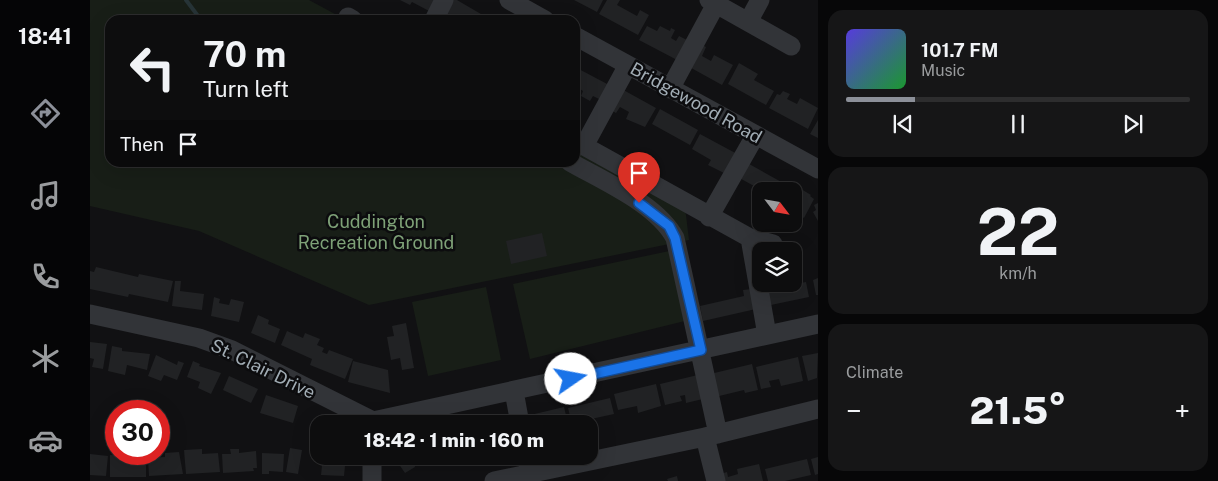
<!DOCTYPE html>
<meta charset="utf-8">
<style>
body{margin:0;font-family:"Public Sans",sans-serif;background:#161617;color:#f1f3f6;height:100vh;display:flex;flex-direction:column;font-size:19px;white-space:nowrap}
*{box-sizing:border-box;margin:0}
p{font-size:16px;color:#9a9c9e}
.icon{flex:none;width:28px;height:28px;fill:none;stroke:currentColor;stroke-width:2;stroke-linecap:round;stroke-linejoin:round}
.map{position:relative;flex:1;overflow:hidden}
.drawer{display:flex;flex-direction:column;gap:10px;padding:10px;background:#070708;width:400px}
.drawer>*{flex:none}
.top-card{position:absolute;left:15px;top:15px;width:475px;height:152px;border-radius:15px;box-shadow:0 5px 20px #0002,0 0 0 1px #2d2d2e;background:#0d0d0e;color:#f1f3f6;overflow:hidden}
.needle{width:32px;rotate:121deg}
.buttons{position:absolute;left:662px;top:182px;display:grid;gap:10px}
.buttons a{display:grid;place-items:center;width:50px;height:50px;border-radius:10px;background:#0d0d0e;box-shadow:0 5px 20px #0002,0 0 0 1px #2d2d2e;font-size:25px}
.speed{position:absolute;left:15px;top:400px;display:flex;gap:10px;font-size:25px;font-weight:700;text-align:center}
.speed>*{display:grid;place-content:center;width:65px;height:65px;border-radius:50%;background:#0d0d0e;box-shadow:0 5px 20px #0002,0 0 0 1px #2d2d2e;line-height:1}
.speed .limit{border:8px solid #d22;background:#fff;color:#111}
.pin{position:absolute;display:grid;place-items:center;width:42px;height:42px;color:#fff;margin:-51px -21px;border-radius:50% 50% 50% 0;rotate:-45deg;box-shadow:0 0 5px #0007}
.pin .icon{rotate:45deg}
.me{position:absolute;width:55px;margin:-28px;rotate:78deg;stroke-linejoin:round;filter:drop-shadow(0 0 4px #0008)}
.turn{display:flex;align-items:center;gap:18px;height:105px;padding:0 15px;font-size:22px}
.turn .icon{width:65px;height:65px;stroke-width:2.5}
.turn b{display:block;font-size:35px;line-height:42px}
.then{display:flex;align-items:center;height:48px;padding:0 15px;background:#0003;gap:10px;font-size:19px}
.big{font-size:38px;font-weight:800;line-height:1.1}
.drawer .tile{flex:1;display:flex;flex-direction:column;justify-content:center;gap:8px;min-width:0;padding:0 18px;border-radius:15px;background:#161617}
.drawer .dial{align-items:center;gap:0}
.dial b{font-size:65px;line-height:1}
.song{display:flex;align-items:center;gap:15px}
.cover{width:60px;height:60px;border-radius:8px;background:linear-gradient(135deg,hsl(250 70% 55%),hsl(130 70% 35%))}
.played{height:5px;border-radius:2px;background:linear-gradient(90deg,#8c9099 20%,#2d2d2e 20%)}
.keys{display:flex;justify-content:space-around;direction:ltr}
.heat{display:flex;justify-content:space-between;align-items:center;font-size:28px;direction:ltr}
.trip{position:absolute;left:220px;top:415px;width:288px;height:50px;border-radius:15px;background:#0d0d0e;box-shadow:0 5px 20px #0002,0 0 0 1px #2d2d2e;font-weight:800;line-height:50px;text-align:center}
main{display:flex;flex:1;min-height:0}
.menu{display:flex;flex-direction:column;width:90px;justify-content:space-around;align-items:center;background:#050506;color:#9a9c9e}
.menu .icon{width:35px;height:35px}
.menu .selected{color:#8c9099}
.menu b{font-size:22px;color:#f1f3f6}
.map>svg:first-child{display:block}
.green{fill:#181e17}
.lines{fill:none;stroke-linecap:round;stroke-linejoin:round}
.stream{stroke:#273437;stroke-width:4}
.building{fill:#212224}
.minor{stroke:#323438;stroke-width:19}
.route-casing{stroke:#114b97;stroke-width:12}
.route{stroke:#1a73e8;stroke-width:9}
.labels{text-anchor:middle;stroke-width:5;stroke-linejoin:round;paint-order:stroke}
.street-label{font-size:18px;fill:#a1acb4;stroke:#0c0c0e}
.park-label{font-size:18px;fill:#7ea177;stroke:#0c0c0e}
</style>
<main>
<nav class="menu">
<b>18:41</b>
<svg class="icon selected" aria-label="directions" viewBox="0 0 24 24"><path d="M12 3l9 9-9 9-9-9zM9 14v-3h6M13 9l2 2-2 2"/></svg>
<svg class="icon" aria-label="music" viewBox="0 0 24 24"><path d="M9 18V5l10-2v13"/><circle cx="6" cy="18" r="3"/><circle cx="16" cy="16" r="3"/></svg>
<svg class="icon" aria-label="phone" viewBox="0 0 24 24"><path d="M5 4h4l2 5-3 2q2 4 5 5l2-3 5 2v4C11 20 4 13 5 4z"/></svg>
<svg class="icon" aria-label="climate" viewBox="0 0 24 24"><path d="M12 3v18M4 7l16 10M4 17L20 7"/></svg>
<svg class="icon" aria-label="car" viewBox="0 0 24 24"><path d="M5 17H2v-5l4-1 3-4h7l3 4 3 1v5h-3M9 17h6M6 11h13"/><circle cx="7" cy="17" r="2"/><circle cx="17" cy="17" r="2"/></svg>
</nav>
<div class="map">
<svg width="728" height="481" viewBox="0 0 728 481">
<rect width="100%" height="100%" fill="#111113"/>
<path class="green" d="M0 0H219L256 20H20V162H485V147L595 207 599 240 279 305 109 231 0 206Z
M584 250 599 320 440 359 423 284Z
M396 287 411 360 338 376 322 302Z"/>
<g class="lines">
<path class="stream" d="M96 0 111 20"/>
</g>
<path class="building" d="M310 0H348L341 12 322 2 320 5Z
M356 0H367L396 17 394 20H367L359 15 357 19 348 14Z
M484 0H513L507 12Z
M517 0H530L527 5 547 16 550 10 559 15 548 35 509 14Z
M557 26 567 31 570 26 580 31 581 28 585 30 581 38 586 41 589 36 599 41 589 61 549 40Z
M606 42 616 47 612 56 621 61 624 55 643 65 632 85 594 64Z
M649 63 668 74 664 80 684 91 676 105 638 84Z
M485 67 521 86 513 101 503 96 500 101 491 96 493 91 485 86Z
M528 87 566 108 555 127 536 119 539 112 530 107 526 113 517 108Z
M693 91 700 94 697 99 707 104 710 98 728 108 718 129 679 108 687 94 690 95Z
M570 109 608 130 600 145 562 124Z
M728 120V138L720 134Z
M610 134 649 155 638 175 618 165 621 160 602 149Z
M652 160 695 184 691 191H673L670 197 661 191 664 186 644 175Z
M701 183 721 195 720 196 724 199 714 218 704 212V191H697Z
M728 203V221L723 212 726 210 724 205Z
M452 233 457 256 421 264 416 241Z
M6 267 48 277 49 274 83 281 78 302 39 294 38 297 0 289V271L4 272Z
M728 278V295H726L723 280Z
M85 281H91L90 291 114 294 112 310 82 306Z
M716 282 719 297 676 306 673 291 683 289 682 284H704Z
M662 289 666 309 613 321 610 306 654 296 653 290Z
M124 297 130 299 129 303 139 305 141 299 154 302 149 322 121 316Z
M168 315 179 320 178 324 190 329 185 343 161 333Z
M316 323 324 368 312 370 310 358 301 360 297 337 304 336 302 326Z
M197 331 213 338 215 333 230 339 227 345 234 348 232 352 237 354 239 350 263 359 255 379 220 365 222 359 191 345Z
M0 342 17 344 13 369 2 367 4 359 0 358Z
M22 346 32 348V351L60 354 57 370 37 365 35 375 18 371Z
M728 353 727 378 718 381 712 356Z
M66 355 87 365 88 361 94 363 87 380 74 375 71 381 58 376Z
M708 357 713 381 691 386 689 379 679 381 681 387 671 389 666 367Z
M103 361 110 364 109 366 131 373 121 394 108 388 110 382 97 377Z
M263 361 298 370 300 393 258 382Z
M662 364 668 390 655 393 654 390 625 397 620 374Z
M612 374 617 398 596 403 595 395 590 396 592 401 575 405 570 384Z
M139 376 168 389 161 403 133 390Z
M566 384 571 406 548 413 547 406 528 410 524 394Z
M176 395 208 406 203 423 170 413Z
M520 398 524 414 501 419 503 425 482 424 478 408Z
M474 407 478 424H433L432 417Z
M426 415 428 424H391V423Z
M200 448 212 450 208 474 196 472Z
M112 449V454L128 453 130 472 96 474 94 450Z
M140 449H149V453L166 451 167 468H163L164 471 133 473 132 454H141Z
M89 452 93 474 59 476 58 458 75 457V453Z
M172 453 194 454 193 472 179 471V474H172Z
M0 454 18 456 16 476 0 475Z
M20 455 56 456V477H20Z
M232 456H255L254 463 232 462Z
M295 456H340L327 465 324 460 325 467 315 473 306 460 300 464Z
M728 457V474L725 475 721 459Z
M717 459 721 475 695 481H678L675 469Z
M669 464 673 481H629L627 475 637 472 638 477 648 474 647 469Z
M232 465 255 466 254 476 231 475Z
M587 476 588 481H578L577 479Z"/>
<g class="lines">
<path class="minor" d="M419 0 455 20
M619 0 701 46
M258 17 263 20
M344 20 354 0
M658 22 670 0
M485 36 728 169
M580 89 626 4
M485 141 660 238 683 244
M494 146 538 65
M480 162C513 181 567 204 585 238L628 434
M619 217 665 136
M660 238 677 335
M0 314 109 338 142 350 283 421
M424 391 430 424
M283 421 728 324
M615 437 626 481
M282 456V481
M437 456 440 474
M404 481 615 437 728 409"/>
</g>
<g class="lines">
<g class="route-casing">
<path id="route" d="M481 379 611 350 585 238 579 226 549 203"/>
</g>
<use href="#route" class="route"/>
</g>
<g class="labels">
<g class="street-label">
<text transform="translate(606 103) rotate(29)" y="6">Bridgewood Road</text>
<text transform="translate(173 369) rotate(26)" y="6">St. Clair Drive</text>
</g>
<g class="park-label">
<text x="286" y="228">Cuddington<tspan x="286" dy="21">Recreation Ground</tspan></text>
</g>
</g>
</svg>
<div class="buttons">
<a><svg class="needle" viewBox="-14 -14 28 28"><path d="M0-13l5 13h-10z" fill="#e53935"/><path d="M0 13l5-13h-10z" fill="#9a9c9e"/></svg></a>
<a><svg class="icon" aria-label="layers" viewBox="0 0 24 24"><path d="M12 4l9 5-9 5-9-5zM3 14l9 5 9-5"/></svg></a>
</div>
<div class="speed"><div class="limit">30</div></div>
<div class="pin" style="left:549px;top:203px;background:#d93025"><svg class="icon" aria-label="arrive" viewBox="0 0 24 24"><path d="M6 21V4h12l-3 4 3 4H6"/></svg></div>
<svg class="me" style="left:481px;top:379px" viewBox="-20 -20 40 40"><circle r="19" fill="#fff"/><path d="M0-13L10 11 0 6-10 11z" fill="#1a73e8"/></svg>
<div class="trip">18:42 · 1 min · 160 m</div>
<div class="top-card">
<div class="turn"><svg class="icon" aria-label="left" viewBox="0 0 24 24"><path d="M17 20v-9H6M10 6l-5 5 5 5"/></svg><div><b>70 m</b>Turn left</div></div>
<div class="then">Then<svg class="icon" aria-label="arrive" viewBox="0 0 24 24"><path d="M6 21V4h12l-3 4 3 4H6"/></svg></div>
</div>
</div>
<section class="drawer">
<div class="tile">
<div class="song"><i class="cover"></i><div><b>101.7 FM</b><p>Music</p></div></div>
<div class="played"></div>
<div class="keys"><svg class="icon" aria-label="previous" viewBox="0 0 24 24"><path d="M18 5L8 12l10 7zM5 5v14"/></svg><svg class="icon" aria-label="pause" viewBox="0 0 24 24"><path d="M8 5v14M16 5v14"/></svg><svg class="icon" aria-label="next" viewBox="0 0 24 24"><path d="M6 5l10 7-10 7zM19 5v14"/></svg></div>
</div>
<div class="tile dial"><b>22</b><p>km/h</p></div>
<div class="tile"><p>Climate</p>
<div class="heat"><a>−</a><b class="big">21.5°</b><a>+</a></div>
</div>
</section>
</main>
